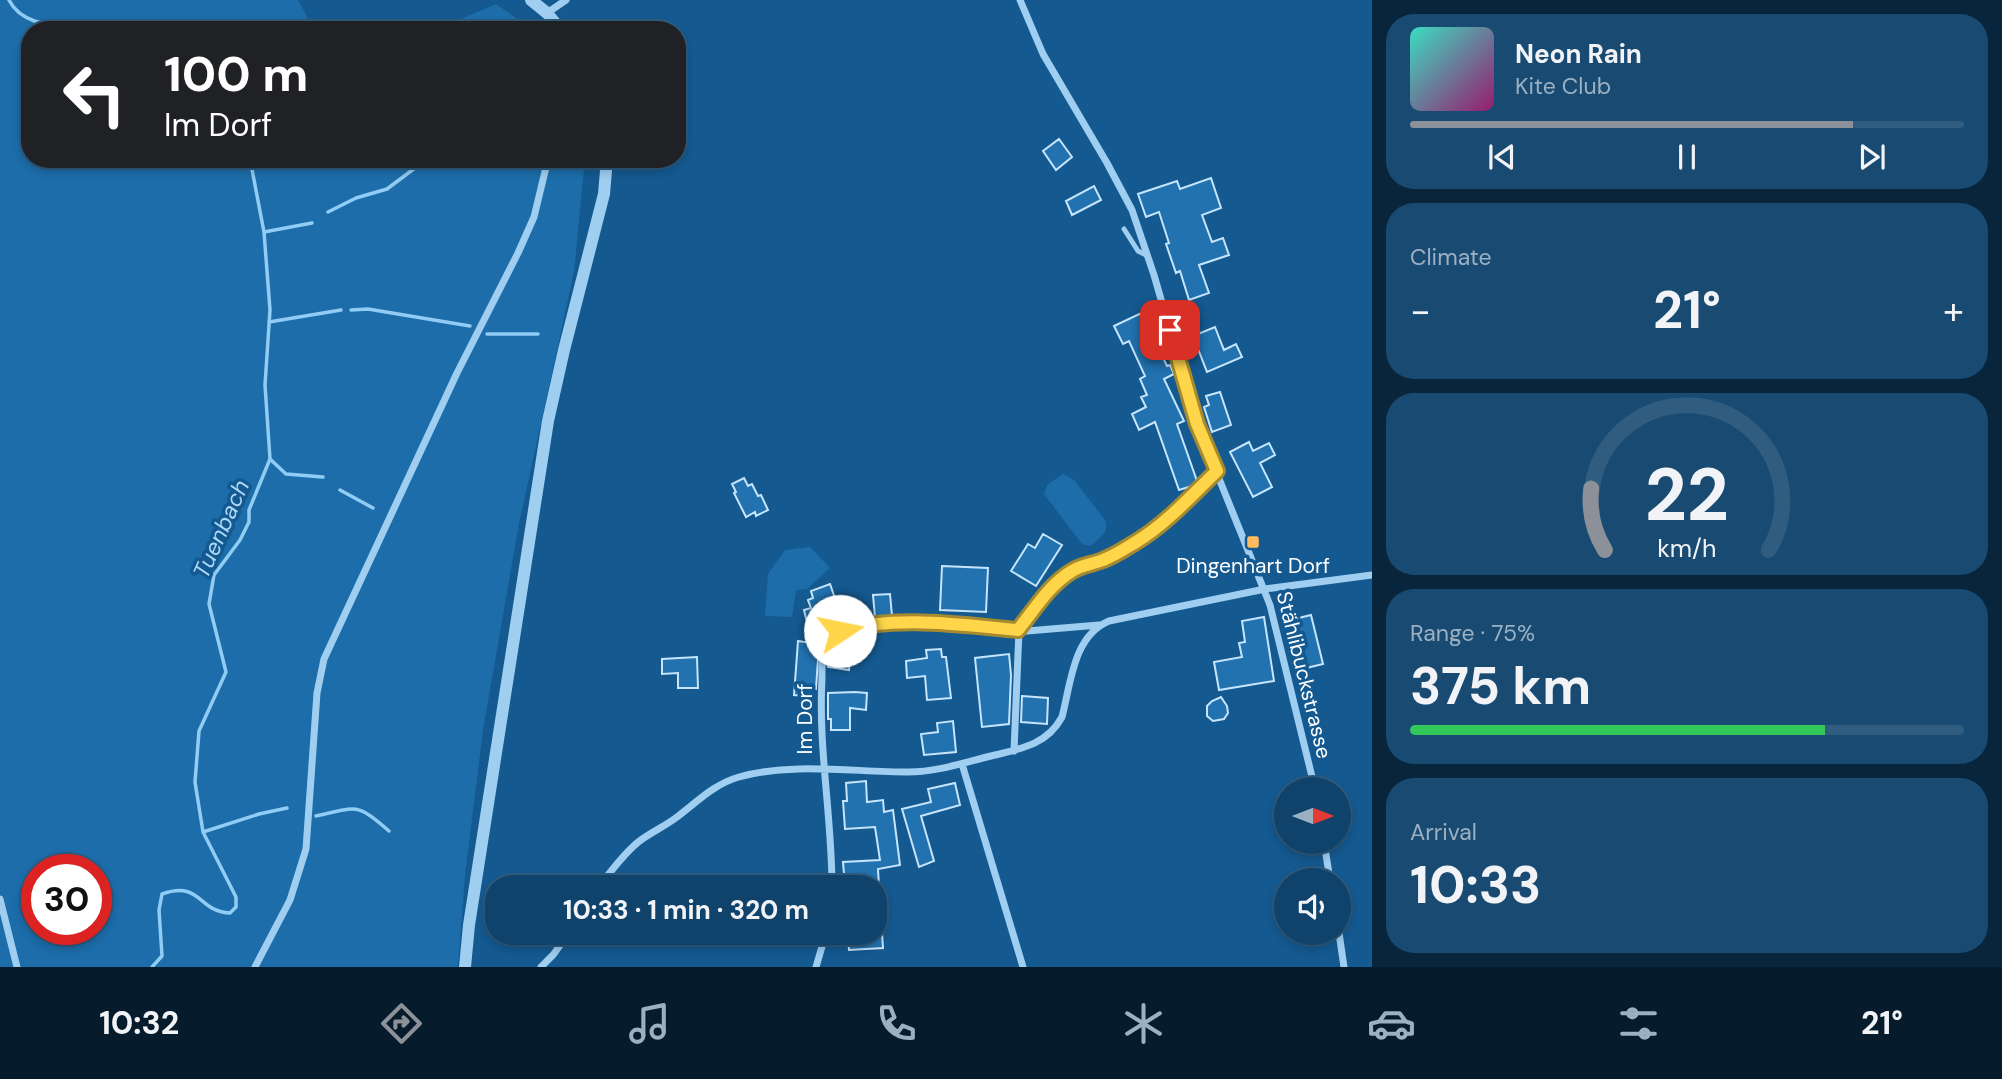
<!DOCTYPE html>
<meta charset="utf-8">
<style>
body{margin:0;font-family:"DM Sans",sans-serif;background:#184a72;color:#f1f3f6;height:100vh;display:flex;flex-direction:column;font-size:26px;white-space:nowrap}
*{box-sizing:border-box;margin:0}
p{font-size:23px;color:#9bb0c2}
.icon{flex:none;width:38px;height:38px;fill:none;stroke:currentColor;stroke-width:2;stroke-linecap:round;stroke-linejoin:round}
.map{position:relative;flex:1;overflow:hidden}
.sheet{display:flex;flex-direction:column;gap:14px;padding:14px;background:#08253b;width:630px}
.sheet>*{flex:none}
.guide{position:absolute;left:21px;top:21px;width:665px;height:147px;border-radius:28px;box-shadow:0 4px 10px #0003,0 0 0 2px #2f5c7f;background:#202124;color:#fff;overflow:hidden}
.needle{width:46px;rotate:90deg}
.tools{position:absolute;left:1274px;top:777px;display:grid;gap:14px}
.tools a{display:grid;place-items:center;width:77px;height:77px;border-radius:50%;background:#0f436c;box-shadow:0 4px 10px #0003,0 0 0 2px #2f5c7f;font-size:35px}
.speed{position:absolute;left:21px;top:854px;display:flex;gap:14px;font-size:35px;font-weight:700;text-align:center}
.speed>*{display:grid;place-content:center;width:91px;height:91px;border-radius:50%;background:#0f436c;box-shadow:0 4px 10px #0003,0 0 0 2px #2f5c7f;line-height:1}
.speed .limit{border:10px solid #d22;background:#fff;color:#111}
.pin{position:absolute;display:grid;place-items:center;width:60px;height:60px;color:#fff;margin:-30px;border-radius:14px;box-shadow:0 4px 10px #0006}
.me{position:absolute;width:77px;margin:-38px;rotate:79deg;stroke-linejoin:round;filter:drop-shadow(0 0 5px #0008)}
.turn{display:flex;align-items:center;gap:24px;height:147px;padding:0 28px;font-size:32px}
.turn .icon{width:91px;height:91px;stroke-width:2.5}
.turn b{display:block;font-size:49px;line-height:60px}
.big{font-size:52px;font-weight:700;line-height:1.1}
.sheet .tile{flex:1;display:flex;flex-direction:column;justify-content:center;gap:10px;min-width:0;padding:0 24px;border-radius:28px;background:#184a72}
.sheet .dial{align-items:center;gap:0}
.dial svg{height:182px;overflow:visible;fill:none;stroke:#2f5c7f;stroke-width:7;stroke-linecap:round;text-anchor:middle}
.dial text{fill:#f1f3f6;stroke:none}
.song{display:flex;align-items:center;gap:21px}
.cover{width:84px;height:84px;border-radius:10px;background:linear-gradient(135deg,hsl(170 70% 55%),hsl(320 70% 35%))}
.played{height:7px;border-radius:4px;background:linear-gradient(90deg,#8c9099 80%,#2f5c7f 80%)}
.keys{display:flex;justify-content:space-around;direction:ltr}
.heat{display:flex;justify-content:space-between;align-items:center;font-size:38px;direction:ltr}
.charge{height:10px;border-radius:5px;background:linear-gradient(90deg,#34c759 75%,#2f5c7f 0)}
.trip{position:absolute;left:485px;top:875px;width:402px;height:70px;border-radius:28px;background:#0f436c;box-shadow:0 4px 10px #0003,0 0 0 2px #2f5c7f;font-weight:700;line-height:70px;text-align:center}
.dock{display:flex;height:112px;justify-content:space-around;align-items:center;background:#061b2b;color:#9bb0c2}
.dock .icon{width:49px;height:49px}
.dock .current{color:#8c9099}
.dock b{font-size:32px;color:#f1f3f6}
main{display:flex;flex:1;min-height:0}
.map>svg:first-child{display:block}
.green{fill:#1c6daa;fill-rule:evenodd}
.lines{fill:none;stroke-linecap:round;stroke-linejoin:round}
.stream{stroke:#91ccf4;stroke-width:3.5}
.building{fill:#2172af;stroke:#c6e5fc;stroke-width:2}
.service{stroke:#9fcef1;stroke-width:5}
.minor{stroke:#9fcef1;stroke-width:7}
.tertiary{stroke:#9fcef1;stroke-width:12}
.route-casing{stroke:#a68a30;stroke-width:18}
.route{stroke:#ffd54a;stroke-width:12}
.poi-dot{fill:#ffbd5f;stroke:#145990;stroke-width:2.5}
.labels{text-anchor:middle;stroke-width:7;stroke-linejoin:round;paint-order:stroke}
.poi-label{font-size:21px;fill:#fff;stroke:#145990}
.street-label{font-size:21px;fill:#fff;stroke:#145990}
.water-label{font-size:23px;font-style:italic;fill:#abd8f8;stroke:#145990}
</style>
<main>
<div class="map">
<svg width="1372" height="967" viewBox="0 0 1372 967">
<rect width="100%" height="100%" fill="#145990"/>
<path class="green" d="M0 0H298L314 30H30V159H585L574 272 519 524 483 730 465 876 458 967H0ZM37 870H96V929H37Z
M496 4 533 30H435Z
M1063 474 1074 480 1105 520C1110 532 1099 538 1091 546L1082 544 1044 494 1047 485Z
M810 547 830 568 807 589 796 590 792 617 765 616 768 574 785 550Z"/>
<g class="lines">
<path class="stream" d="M9 0C20 22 46 25 68 27L71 30
M149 159 158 163 171 159
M252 170 265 159
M328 212 356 198 387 189 427 159
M264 232 312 223
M351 310 368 309 470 326
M269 322 341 310
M487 334H538
M270 459 286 474 323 477
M340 490 373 508
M316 816C359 807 355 802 389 831
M203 832 259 814 287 808
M152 967 162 956 159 910 162 894C201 880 198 912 230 913L236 907V897L203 832 195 782 199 731 226 672 209 604 214 575 240 540 249 522V510L270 459 265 385 270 310 264 232 250 159"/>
</g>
<path class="building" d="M1059 139 1072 157 1056 170 1043 151Z
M1211 178 1221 208 1202 215 1212 242 1223 238 1229 255 1199 265 1209 293 1189 300 1180 271 1176 273 1166 244 1169 243 1159 212 1146 217 1138 194 1177 181 1180 189Z
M1094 186 1101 200 1072 215 1066 201Z
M1152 308 1156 317 1146 322 1167 366 1170 365 1174 374 1164 379 1184 421 1177 424 1197 481 1192 486 1179 490 1155 422 1139 430 1132 414 1146 407 1141 397 1147 395 1140 379 1145 376 1129 341 1123 344 1114 326Z
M1215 327 1224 350 1236 344 1242 357 1207 372 1193 336Z
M1220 392 1231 425 1212 432 1204 407 1209 405 1206 396Z
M1249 442 1253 451 1269 443 1275 455 1260 463 1272 487 1253 497 1230 452Z
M744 478 748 486 752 484 758 496 761 495 768 510 756 516 755 512 746 517 734 493 736 492 732 484Z
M1043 534 1062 545 1036 586 1011 571 1028 544 1035 548Z
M942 566 988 568 986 612 940 610Z
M830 584 844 624 810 635 804 610 811 608 808 600 813 598 811 591Z
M890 594 892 616 875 617 873 595Z
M1311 615 1323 664 1298 670 1286 621Z
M1264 617 1274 681 1219 690 1214 662 1242 657 1239 643 1245 642 1242 621Z
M798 641 819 644 816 689 804 688V696L794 695Z
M832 645 851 647 849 670 828 667Z
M941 649 942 657H946L951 698 927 700 925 676 907 678 906 661 927 658 926 650Z
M1009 654 1011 675 1009 724 982 727 975 658Z
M697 657 698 688H678V673L662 674V659Z
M855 692 867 693 866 710 850 708V730H831V719H828V693Z
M1022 696 1048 698 1047 724 1021 722Z
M1221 697 1227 706 1228 713 1224 719 1213 721 1207 716V706L1212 701Z
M953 721 956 752 924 755 921 734 938 732 937 723Z
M866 781 867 802 883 800 884 812 893 810 900 865 878 869 879 887H845L843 862 880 860 875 827 845 829 843 801H847L846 783Z
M955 783 960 805 921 816 934 861 919 867 902 809 931 802 928 789Z
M848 933H882L883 948 849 950Z"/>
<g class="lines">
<path class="service" d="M1124 229 1138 251 1148 256"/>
<path class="minor" d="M1020 0 1043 54 1107 163 1132 210 1154 275 1197 424 1270 605 1315 789
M547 13 566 0
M1014 751 1019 630 1027 631 1099 625
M962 764 1023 967
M1324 842 1330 880
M599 887C610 872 622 856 637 843 649 833 664 827 677 817 697 802 714 784 739 777 794 762 852 772 908 772 937 772 963 763 991 756 1020 749 1047 745 1062 717 1071 683 1073 636 1109 621L1265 589 1372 575
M832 887C832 817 818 748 822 678 822 664 821 648 829 637 876 612 966 626 1019 630L1052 586 1075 569 1104 560 1154 530 1217 471
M0 899 17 967
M1339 933 1344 967
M255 967 290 900 306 849 317 693 324 659 457 373 518 253 534 217 548 159
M541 967 553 955 569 933
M816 967 826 933"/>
<path class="tertiary" d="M531 0 547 13 561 30
M465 967 469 925 548 421 564 350 604 194 607 159"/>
</g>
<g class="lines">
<g class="route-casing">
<path id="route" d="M840 631C896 615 961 625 1018 630 1035 609 1049 585 1072 571 1081 565 1093 564 1103 560 1114 556 1126 548 1136 542 1166 524 1191 496 1217 471L1197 424 1170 330"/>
</g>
<use href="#route" class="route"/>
</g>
<rect class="poi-dot" x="1246" y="535" width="14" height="14" rx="3.5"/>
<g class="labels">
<g class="poi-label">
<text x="1253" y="573">Dingenhart Dorf</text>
</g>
<g class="street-label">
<text transform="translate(1304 675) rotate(76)" y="7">Stählibuckstrasse</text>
<text transform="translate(805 719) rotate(-90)" y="7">Im Dorf</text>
</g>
<g class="water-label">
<text transform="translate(221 529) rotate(-66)" y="8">Tuenbach</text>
</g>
</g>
</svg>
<div class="tools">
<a><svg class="needle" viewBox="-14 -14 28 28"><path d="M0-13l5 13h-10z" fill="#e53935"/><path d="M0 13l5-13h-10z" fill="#9bb0c2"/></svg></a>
<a><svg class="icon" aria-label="sound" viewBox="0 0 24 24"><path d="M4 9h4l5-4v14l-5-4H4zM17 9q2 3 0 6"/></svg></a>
</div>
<div class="speed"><div class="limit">30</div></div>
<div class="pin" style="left:1170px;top:330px;background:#d93025"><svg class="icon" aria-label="arrive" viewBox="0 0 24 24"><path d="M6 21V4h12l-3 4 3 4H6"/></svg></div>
<svg class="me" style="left:840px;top:631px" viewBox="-20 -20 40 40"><circle r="19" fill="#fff"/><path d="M0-13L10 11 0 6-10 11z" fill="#ffd54a"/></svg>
<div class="trip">10:33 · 1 min · 320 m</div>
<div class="guide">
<div class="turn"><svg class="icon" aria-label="left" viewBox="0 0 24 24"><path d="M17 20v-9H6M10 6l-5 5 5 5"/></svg><div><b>100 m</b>Im Dorf</div></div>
</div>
</div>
<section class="sheet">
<div class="tile">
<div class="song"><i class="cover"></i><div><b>Neon Rain</b><p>Kite Club</p></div></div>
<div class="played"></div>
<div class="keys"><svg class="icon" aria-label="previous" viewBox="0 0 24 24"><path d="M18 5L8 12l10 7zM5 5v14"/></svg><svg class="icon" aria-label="pause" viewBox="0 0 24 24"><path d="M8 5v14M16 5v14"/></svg><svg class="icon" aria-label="next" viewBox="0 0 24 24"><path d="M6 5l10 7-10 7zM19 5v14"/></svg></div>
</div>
<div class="tile"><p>Climate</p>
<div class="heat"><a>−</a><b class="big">21°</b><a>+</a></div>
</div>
<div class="tile dial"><svg viewBox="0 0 100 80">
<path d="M14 69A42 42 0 1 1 86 69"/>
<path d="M14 69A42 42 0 0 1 8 42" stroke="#8c9099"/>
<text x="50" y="56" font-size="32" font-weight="700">22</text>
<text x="50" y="72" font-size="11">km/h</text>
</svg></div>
<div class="tile"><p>Range · 75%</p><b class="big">375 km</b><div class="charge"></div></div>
<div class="tile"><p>Arrival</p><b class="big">10:33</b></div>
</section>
</main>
<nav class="dock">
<b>10:32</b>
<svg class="icon current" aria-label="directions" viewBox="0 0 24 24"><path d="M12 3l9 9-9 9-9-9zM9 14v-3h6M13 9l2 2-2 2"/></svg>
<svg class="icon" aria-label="music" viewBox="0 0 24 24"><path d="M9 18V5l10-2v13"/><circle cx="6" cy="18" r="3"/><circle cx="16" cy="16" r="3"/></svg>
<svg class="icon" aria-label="phone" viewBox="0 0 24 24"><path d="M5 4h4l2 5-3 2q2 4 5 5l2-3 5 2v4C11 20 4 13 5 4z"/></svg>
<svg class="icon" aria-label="climate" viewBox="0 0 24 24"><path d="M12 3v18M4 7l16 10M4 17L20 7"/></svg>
<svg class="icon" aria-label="car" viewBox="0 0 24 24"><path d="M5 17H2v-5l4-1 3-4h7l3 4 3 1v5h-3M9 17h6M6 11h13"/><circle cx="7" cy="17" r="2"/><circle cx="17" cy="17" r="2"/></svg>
<svg class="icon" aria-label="filters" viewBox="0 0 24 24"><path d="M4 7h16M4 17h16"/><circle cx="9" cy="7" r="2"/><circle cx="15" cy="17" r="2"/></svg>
<b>21°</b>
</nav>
